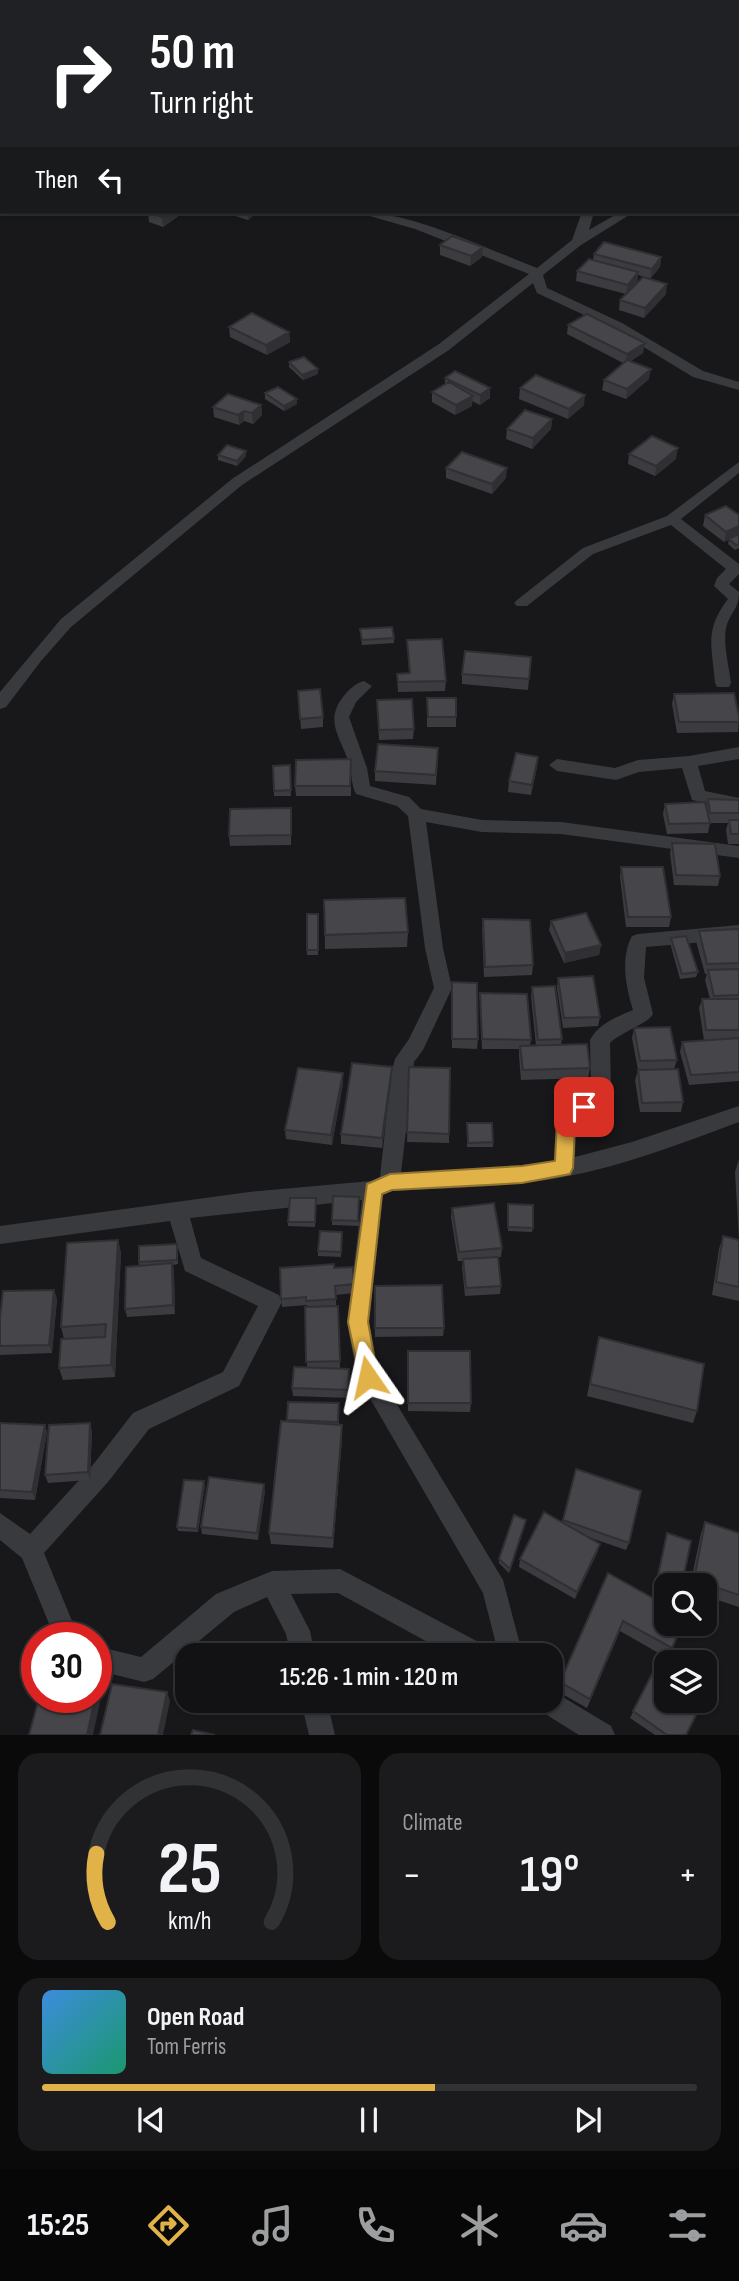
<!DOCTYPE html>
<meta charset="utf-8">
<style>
body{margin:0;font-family:"Sofia Sans Condensed",sans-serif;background:#1b1b1d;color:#f1f3f6;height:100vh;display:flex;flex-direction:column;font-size:26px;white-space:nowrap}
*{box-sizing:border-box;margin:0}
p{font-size:23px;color:#9c9ea0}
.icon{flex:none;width:38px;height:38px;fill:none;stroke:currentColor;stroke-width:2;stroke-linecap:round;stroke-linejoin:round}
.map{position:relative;height:1735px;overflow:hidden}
.details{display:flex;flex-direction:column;gap:18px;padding:18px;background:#0a0a0b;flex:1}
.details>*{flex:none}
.guide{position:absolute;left:0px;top:0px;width:740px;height:214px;box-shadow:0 2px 5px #0004,0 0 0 2px #313234;background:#202124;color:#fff;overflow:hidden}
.tools{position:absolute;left:654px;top:1573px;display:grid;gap:14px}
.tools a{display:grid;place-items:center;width:63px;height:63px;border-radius:14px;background:#121214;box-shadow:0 2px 5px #0004,0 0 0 2px #313234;font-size:35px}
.speed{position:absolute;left:21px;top:1622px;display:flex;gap:14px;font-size:35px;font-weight:700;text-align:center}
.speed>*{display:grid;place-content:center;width:91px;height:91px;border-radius:50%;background:#121214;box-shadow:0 2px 5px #0004,0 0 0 2px #313234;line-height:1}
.speed .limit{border:10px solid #d22;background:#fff;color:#111}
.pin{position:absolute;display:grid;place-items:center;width:60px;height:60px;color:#fff;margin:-30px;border-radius:14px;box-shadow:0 4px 10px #0006}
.me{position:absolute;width:77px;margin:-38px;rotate:349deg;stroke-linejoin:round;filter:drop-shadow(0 0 5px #0008)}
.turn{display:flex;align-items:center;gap:24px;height:147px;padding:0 35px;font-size:32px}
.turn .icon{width:91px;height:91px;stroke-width:2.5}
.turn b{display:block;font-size:49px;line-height:60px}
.then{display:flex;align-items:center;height:66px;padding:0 35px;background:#0003;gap:14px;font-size:26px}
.big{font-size:52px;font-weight:600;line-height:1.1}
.details .tile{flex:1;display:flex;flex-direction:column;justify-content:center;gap:10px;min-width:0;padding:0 24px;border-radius:21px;background:#1b1b1d}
.details .dial{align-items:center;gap:0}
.dial svg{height:182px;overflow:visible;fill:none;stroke:#313234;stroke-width:7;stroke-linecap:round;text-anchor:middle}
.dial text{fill:#f1f3f6;stroke:none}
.song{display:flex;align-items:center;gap:21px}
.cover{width:84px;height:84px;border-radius:10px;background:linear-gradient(135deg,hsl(210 70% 55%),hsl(160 70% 35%))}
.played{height:7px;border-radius:4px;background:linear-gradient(90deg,#e1b248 60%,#313234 60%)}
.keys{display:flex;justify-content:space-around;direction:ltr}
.heat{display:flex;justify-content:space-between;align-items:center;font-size:38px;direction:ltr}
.details .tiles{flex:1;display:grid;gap:18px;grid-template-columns:1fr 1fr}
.tile:last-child{grid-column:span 2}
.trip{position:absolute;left:175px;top:1643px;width:388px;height:70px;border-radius:21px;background:#121214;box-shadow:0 2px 5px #0004,0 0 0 2px #313234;font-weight:600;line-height:70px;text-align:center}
.tab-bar{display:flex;height:112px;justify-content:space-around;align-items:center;background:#070708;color:#9c9ea0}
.tab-bar .icon{width:49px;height:49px}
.tab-bar .active{color:#e1b248}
.tab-bar b{font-size:32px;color:#f1f3f6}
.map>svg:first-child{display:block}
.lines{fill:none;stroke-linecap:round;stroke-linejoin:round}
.minor{fill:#393a3e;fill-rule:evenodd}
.wall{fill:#3b3b40}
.shaded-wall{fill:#303034}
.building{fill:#45454a;stroke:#303034;stroke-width:2}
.route{fill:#e1b248;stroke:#92742f;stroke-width:2}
</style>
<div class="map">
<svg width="739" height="1735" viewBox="0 0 739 1735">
<rect width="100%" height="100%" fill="#18181a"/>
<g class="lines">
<path class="minor" d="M469 0H484L486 2H470Z
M576 0H586V2H576Z
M739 142V149H738V142Z
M738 156H739V162H738Z
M356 212C408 210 487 249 537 268L572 240 582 212H594L589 230 620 212H634L581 245 543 275 547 288 622 323 703 371 739 382V390L693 377 614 329 537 293 533 283 449 350 242 485 71 627 41 661 6 707 0 709V692L61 619 232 479 439 344 529 274 415 229Z
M739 462V473L681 519 739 564V574L729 584 739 592C739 610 730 612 726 628 723 644 729 666 731 683L729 687H717L715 683C712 645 704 631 728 599L714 586 717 578 726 569 671 525 593 554 527 606H517L514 603 517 600 583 548 667 516Z
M364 681 372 686 356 702 349 717 367 768 370 786 409 797 421 809 482 820 561 822 739 846V858L561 834 482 832 426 822 443 948 452 988 423 1050 414 1062 401 1173 500 1168 554 1161 556 1122 559 1116 591 1088 590 1040C599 1023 617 1017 633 1010 626 987 620 959 632 936L638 934 739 925V939L646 947 644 978 653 1014C649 1023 621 1032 610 1043L611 1091 608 1097 576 1126 575 1157 632 1142 739 1106V1122C682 1143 624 1166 564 1177 507 1188 449 1188 392 1191L383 1195 369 1322 378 1373 503 1580 523 1656H499L483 1593 357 1376 347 1322 362 1200 190 1218 201 1258 279 1295 282 1302 239 1386 149 1429 108 1482 44 1553 79 1638H55L22 1558 0 1540V1513L30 1534 92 1466 133 1413 223 1372 258 1306 185 1271 170 1221 0 1244V1226L249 1192 371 1181 380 1177 391 1074 395 1059 409 1039 434 988 425 948 408 816 397 806 356 794C351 785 352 773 349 763 341 738 324 721 343 697 348 690 356 683 364 681Z
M739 747V759L698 766 705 791 739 798V810L692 800 682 768 639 772 616 780 557 771 549 765 557 759 615 768 638 760 689 756Z
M340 1569 488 1647 491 1656H453L338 1593 291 1594 310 1631 315 1656H291L286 1634 267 1597 234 1612 153 1679 144 1682 96 1670V1646L141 1657 216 1594 272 1571Z
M551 1690 611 1726 615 1735H579L539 1710 535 1701H551Z
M301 1701H327L335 1735H309Z"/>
</g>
<path class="wall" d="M506 0H533L530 2H506Z
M148 212H184L163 227 149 222Z
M223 212H258L248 220Z
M440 245 483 247 482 257 470 266 440 255Z
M594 254 661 257 660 267 650 279 638 275 637 282 631 290 666 294 644 318 619 310 620 300 626 294 576 281 577 271 593 260Z
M568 325 643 353 631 361 649 379 626 399 602 390 604 380 623 363 567 334Z
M229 327 289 332 290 342 267 355 230 337Z
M289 362 318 369V374L303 380 289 367Z
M445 378 490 398 480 405 472 401V406L455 415 432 402V392L445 384Z
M520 388 584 405 568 419 519 399Z
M265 393 297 399V404L284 411 265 399Z
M261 405 262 415 253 424 244 421 239 425 214 417 213 407Z
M552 419 551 429 532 449 506 439 507 429Z
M246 451V456L237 466 218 460V455Z
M629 454 676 459 655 476 628 464Z
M446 468 506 478 492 494 446 478Z
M705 515H739V548L735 550 728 544 729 540 724 542 703 526Z
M360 629 394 638V643L362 645Z
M407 640 446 681 445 691 398 692 397 674 409 673Z
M531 657 528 690 462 684V674Z
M298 691 323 717V727L301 729Z
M674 694 739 716 738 732 677 733 672 704Z
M427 698 456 717V727H427Z
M377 700 414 729 413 739 379 740Z
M438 748 436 785 375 781V771Z
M351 759V796H296L295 786Z
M290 765 291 796H274L273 766Z
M537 767 531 795 508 792 509 781Z
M708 799 739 800V844H728L726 830 728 823H710L708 833 667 834 663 814 665 804 706 807Z
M291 808V845L230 846 229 836Z
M672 843 720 876 718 886 674 885 670 853Z
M621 867 671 917 669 927H626L620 877Z
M324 900 408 932 407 947 325 949Z
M307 914H318V955H307Z
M483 919 533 965 532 975 484 977 482 929Z
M551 921 601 945 599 955 564 963 549 930Z
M739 929V1081L689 1085 680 1052 682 1042 716 1040H704L699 1008 702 999H710L705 980 707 974H705L696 941 699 931Z
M671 938 698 972 696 977 680 979 670 943Z
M558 978 600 1017 598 1026 563 1028 557 988Z
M452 982 478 1039 477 1049 452 1048Z
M532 987 562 1039 561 1045 590 1068 588 1078 521 1080 519 1056V1049H482L480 1003V993L531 1040 530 1046H536L531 997Z
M634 1028 677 1060 674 1069 683 1102 681 1112H640L635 1080 638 1070 632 1038Z
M409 1067 449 1134V1143L407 1142Z
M392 1077 382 1148 341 1144V1134Z
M343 1083 332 1145 286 1139 285 1130Z
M467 1123 493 1142V1147H467Z
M739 1159V1301L712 1295 719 1249 723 1236 739 1240 735 1172Z
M333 1196 359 1197V1226L332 1225Z
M316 1203 315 1227 288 1226V1222Z
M508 1204 533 1228 532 1232 508 1231Z
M452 1208 502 1248 501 1257H498L501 1286 500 1294 465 1296 462 1267 463 1261H458L451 1217Z
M342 1232 341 1257 318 1256V1251Z
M118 1240 121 1253 115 1377 63 1380 59 1368 64 1339 61 1327Z
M178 1249V1264L173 1265 174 1272 175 1314 127 1317 125 1309 139 1266V1262Z
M280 1268H334L354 1284V1293L336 1295V1306H338L340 1368 349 1369V1398L293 1396 292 1388 307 1367 305 1307H307V1305L282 1307Z
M375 1286 444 1328 443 1336 375 1337Z
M54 1290 57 1299 52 1353 0 1355V1318Z
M596 1350 697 1411 693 1423 587 1396Z
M408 1351 471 1403 470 1412 408 1411Z
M288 1402 339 1403V1425L342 1437 333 1548 271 1544 269 1533 287 1422Z
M0 1423 45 1425 47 1433 35 1500 0 1498Z
M92 1431 90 1480 48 1483 45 1475Z
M576 1469 629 1543 626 1550 588 1537 600 1544 598 1551 575 1599 519 1567 520 1559 562 1522Z
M205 1485 198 1532 178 1531 177 1527Z
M265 1491 258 1540 202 1534 201 1527Z
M526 1520 509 1573 499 1563V1559Z
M705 1522 739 1533V1607L705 1596V1586H690L701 1533Z
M667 1533 691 1541 681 1586H675L656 1580Z
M608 1573 682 1624 669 1655 686 1735H655L630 1718 662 1655 620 1631 587 1708 557 1691 560 1682Z"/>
<path class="shaded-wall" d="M169 212H184L163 227 162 217Z
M247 212H258L248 220Z
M483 247 482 257 470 266 471 256Z
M661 257 660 267 650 279 652 269Z
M638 272 637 282 626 294 628 285Z
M667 284 666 294 644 318 645 308Z
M289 332 290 342 267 355 266 345Z
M645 343 643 353 625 364 627 354Z
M318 369V374L303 380 302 375Z
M651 369 649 379 626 399 627 389Z
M490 388V398L480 405V395Z
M585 395 584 405 568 419 569 409Z
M473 396 472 406 455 415 456 405Z
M297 399V404L284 411V406Z
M261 405 262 415 253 424 252 413Z
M244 411V421L239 425 238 415Z
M552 419 551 429 532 449 533 438Z
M678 448 676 459 655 476 656 466Z
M246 451V456L237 466V461Z
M507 468 506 478 492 494V484Z
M739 526V535L724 542 726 532Z
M538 757 537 767 531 795 532 785Z
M601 945 599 955 564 963 565 953Z
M392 1067V1077L382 1148V1138Z
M343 1073V1083L332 1145 331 1135Z
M118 1240 121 1253 115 1377 111 1365Z
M172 1263 174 1272 175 1314 173 1305Z
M54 1290 57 1299 52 1353 49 1345Z
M90 1423 92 1431 90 1480 88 1472Z
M45 1425 47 1433 35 1500 32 1492Z
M342 1425V1437L333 1548V1538Z
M204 1481 205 1485 198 1532 197 1529Z
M264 1484 265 1491 258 1540 257 1533Z
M600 1544 598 1551 575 1599 577 1592Z
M101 1670 105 1679 93 1735H87L95 1698H96V1693Z
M167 1692 170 1701 163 1735H158Z"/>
<path class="building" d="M148 212H169L162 217Z
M452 236 483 247 471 256 440 245Z
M604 242 661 257 652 269 594 254Z
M589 259 638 272 628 285 577 271Z
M643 277 667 284 645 308 620 300Z
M252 313 289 332 266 345 229 327Z
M587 314 645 343 627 354 568 325Z
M304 357 318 369 302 375 289 362Z
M627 360 651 369 627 389 604 380Z
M455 371 490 388 480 395 445 378Z
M536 375 585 395 569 409 520 388Z
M449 382 473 396 456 405 432 392Z
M278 387 297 399 284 406 265 393Z
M228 394 261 405 252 413 244 411 238 415 213 407Z
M525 410 552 419 533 438 507 429Z
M652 436 678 448 656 466 629 454Z
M227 445 246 451 237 461 218 455Z
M462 452 507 468 492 484 446 468Z
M726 506 739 515V526L726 532 705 515Z
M739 534V544L736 545 729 539Z
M392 627 394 638 362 640 360 629Z
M442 639 446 681 398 682 397 674 410 673 407 640Z
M465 651 531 657 529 679 462 674Z
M320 689 323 717 300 719 298 691Z
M734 693 739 716V722H679L674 694Z
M427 698H456V717H428Z
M412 699 414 729 379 730 377 700Z
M378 744 438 748 436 775 375 771Z
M516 753 538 757 532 785 509 781Z
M351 759 350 786H295L296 760Z
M290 765 291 790 274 791 273 766Z
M708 799 739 800V813H710Z
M705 802 710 823 669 824 665 804Z
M291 808V835L229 836 230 809Z
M729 820H739V834H731Z
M672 843 715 844 720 876 676 875Z
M621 867H663L671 917H628Z
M405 898 408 932 325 935 324 900Z
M586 913 601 945 565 953 551 921Z
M307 914H318V950H307Z
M483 919 530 920 533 965 485 967Z
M739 929V963L707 964 699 931Z
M686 936 698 972 682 974 671 938Z
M739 969V995L714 996 708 970Z
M593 976 600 1017 564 1018 558 978Z
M452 982 477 983 478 1039H452Z
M555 986 562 1039 538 1040 532 987Z
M480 993 527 994 531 1040 482 1039Z
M702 999H739V1030H706Z
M670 1027 677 1060 640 1061 634 1028Z
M739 1038V1072L691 1075 682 1042Z
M587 1044 590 1068 523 1070 520 1046Z
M352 1063 392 1067 382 1138 341 1134Z
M409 1067 450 1068 449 1134 407 1132Z
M298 1068 343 1073 331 1135 285 1130Z
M678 1069 683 1102 642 1103 638 1070Z
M467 1123H492L493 1142 468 1143Z
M333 1196 359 1197 358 1221 332 1220Z
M290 1198H316L315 1222H288Z
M494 1203 502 1248 459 1252 452 1208Z
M508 1204 533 1205V1228L508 1227Z
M320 1231 342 1232 341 1252 318 1251Z
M723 1236 739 1240V1287L716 1282Z
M118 1240 111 1365 59 1368 61 1339 105 1337 106 1324 61 1327 67 1243Z
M177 1244V1260L139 1262V1246Z
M498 1257 501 1286 466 1288 463 1259Z
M172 1263 173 1305 125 1309 126 1267Z
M334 1264V1268L353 1267 354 1284 335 1286 336 1299 306 1301V1297L281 1299 280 1268Z
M442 1285 444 1328H375V1286Z
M54 1290 49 1345 0 1346V1318L3 1291Z
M338 1306 340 1361 306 1362 305 1307Z
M599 1337 704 1364 697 1411 590 1384Z
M408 1351H470L471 1403H408Z
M294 1367 349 1369 348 1390 292 1388Z
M288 1402 339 1403 338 1422 287 1420Z
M281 1421 342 1425 333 1538 269 1533Z
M0 1423 45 1425 32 1492 0 1490Z
M90 1423 88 1472 45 1475 49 1425Z
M576 1469 641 1491 629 1543 563 1520Z
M209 1477 264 1484 257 1533 201 1527Z
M184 1480 204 1481 197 1529 177 1527Z
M544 1512 600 1544 577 1592 520 1559Z
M514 1515 526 1520 510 1569 499 1559Z
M705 1522 739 1533V1595L694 1580Z
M667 1533 691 1541 682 1584 658 1576Z
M608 1573 667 1606V1624H682L672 1648 623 1621 590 1699 560 1682Z
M664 1651 681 1662H667V1701H703L686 1735H667L633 1711Z
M96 1669 101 1670 96 1693Z
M705 1679 712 1683 705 1696Z
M112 1684 167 1692 158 1735H100Z
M39 1698H95L87 1735H29Z
M193 1730 215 1735H191Z"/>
<path class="route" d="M584 1099 590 1102 593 1107 575 1126 573 1168 570 1174 522 1183 392 1190 382 1194 368 1322 378 1377 375 1383 368 1386 361 1383 348 1322 367 1184 390 1174 522 1166 555 1161 557 1122 578 1102Z"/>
</svg>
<div class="tools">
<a><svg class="icon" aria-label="search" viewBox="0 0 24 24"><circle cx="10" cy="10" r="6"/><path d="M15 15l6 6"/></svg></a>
<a><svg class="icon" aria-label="layers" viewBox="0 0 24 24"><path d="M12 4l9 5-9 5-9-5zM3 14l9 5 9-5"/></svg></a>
</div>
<div class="speed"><div class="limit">30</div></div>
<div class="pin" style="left:584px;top:1107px;background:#d93025"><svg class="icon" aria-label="arrive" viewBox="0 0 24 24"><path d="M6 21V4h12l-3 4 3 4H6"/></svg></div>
<svg class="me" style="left:368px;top:1377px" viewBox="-20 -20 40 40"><path d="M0-17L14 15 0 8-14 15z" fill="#e1b248" stroke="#fff" stroke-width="4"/></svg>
<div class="trip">15:26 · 1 min · 120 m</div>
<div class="guide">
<div class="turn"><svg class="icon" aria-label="right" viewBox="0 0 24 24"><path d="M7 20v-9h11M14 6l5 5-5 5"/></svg><div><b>50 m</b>Turn right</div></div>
<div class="then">Then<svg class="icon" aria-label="left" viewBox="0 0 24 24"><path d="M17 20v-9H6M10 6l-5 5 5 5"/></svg></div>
</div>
</div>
<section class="details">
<div class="tiles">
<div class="tile dial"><svg viewBox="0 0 100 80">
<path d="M14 69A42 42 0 1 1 86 69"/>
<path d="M14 69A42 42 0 0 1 9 39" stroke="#e1b248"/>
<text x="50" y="56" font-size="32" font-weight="700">25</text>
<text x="50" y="72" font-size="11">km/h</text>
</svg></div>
<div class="tile"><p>Climate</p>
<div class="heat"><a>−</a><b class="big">19°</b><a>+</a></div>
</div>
<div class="tile">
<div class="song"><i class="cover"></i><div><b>Open Road</b><p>Tom Ferris</p></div></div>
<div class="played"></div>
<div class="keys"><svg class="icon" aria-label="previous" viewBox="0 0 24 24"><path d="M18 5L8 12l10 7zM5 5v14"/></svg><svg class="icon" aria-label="pause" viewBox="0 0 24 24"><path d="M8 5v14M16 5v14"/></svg><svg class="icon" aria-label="next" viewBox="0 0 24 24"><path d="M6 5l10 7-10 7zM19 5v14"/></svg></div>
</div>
</div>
</section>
<nav class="tab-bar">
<b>15:25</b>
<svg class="icon active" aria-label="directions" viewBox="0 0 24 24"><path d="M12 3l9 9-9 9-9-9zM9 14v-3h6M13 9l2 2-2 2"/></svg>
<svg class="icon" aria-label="music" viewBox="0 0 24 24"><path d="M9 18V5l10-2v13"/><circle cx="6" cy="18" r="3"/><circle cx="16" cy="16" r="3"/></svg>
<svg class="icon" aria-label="phone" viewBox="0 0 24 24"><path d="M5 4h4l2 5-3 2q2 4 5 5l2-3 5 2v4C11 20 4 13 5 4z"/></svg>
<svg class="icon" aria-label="climate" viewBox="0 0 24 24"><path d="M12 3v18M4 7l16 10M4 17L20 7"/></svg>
<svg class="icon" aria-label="car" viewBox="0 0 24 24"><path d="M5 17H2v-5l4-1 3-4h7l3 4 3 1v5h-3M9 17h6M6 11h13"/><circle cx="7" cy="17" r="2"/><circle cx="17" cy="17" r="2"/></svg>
<svg class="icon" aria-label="filters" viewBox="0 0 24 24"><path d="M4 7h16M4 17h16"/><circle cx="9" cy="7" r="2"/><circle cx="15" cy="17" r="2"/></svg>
</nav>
